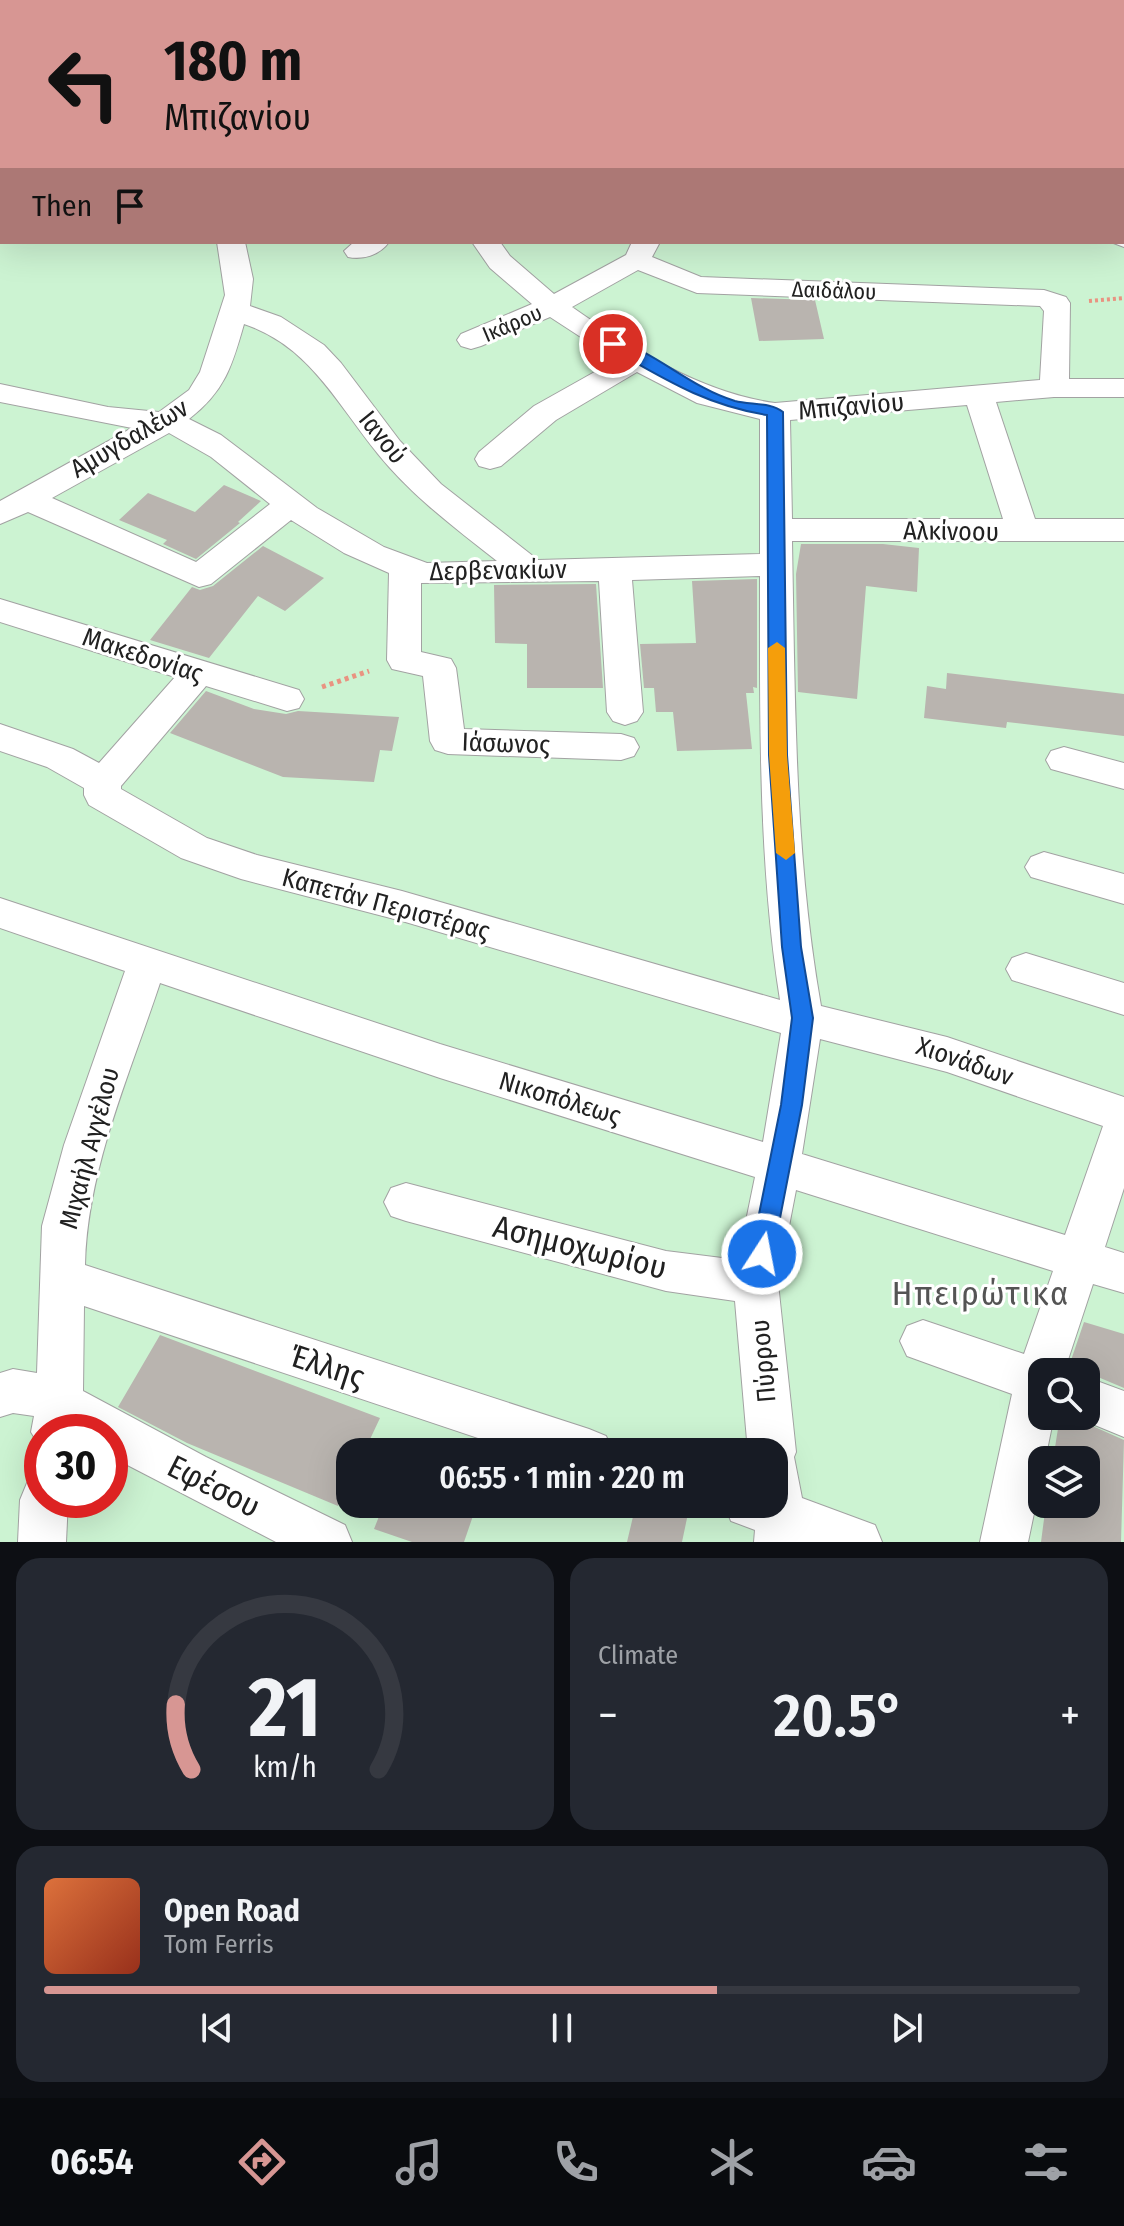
<!DOCTYPE html>
<meta charset="utf-8">
<style>
body{margin:0;font-family:"Fira Sans Condensed",sans-serif;background:#242831;color:#f1f3f6;height:100vh;display:flex;flex-direction:column;font-size:30px;white-space:nowrap}
*{box-sizing:border-box;margin:0}
p{font-size:26px;color:#9ea1a6}
.icon{flex:none;width:44px;height:44px;fill:none;stroke:currentColor;stroke-width:2;stroke-linecap:round;stroke-linejoin:round}
.map{position:relative;height:1542px;overflow:hidden}
.sheet{display:flex;flex-direction:column;gap:16px;padding:16px;background:#0d0f14;flex:1}
.sheet>*{flex:none}
.top-card{position:absolute;left:0px;top:0px;width:1124px;height:244px;box-shadow:0 8px 32px #0002;background:#d79693;color:#111;overflow:hidden}
.tools{position:absolute;left:1028px;top:1358px;display:grid;gap:16px}
.tools a{display:grid;place-items:center;width:72px;height:72px;border-radius:16px;background:#171b24;box-shadow:0 8px 32px #0002;font-size:40px}
.speed{position:absolute;left:24px;top:1414px;display:flex;gap:16px;font-size:40px;font-weight:700;text-align:center}
.speed>*{display:grid;place-content:center;width:104px;height:104px;border-radius:50%;background:#171b24;box-shadow:0 8px 32px #0002;line-height:1}
.speed .limit{border:12px solid #d22;background:#fff;color:#111}
.pin{position:absolute;display:grid;place-items:center;width:68px;height:68px;color:#fff;margin:-34px;border:4px solid #fff;border-radius:50%;box-shadow:0 2px 8px #0007}
.me{position:absolute;width:88px;margin:-44px;rotate:11deg;stroke-linejoin:round;filter:drop-shadow(0 0 6px #0008)}
.turn{display:flex;align-items:center;gap:28px;height:168px;padding:0 32px;font-size:36px}
.turn .icon{width:104px;height:104px;stroke-width:2.5}
.turn b{display:block;font-size:56px;line-height:68px}
.then{display:flex;align-items:center;height:76px;padding:0 32px;background:#0003;gap:16px;font-size:30px}
.big{font-size:60px;font-weight:600;line-height:1.1}
.sheet .widget{flex:1;display:flex;flex-direction:column;justify-content:center;gap:12px;min-width:0;padding:0 28px;border-radius:24px;background:#242831}
.sheet .dial{align-items:center;gap:0}
.dial svg{height:208px;overflow:visible;fill:none;stroke:#363941;stroke-width:7;stroke-linecap:round;text-anchor:middle}
.dial text{fill:#f1f3f6;stroke:none}
.song{display:flex;align-items:center;gap:24px}
.cover{width:96px;height:96px;border-radius:12px;background:linear-gradient(135deg,hsl(20 70% 55%),hsl(10 70% 35%))}
.played{height:8px;border-radius:4px;background:linear-gradient(90deg,#d79693 65%,#363941 65%)}
.keys{display:flex;justify-content:space-around;direction:ltr}
.heat{display:flex;justify-content:space-between;align-items:center;font-size:44px;direction:ltr}
.sheet .tiles{flex:1;display:grid;gap:16px;grid-template-columns:1fr 1fr}
.widget:last-child{grid-column:span 2}
.trip{position:absolute;left:336px;top:1438px;width:452px;height:80px;border-radius:24px;background:#171b24;box-shadow:0 8px 32px #0002;font-weight:600;line-height:80px;text-align:center}
.dock{display:flex;height:128px;justify-content:space-around;align-items:center;background:#090b0e;color:#9ea1a6}
.dock .icon{width:56px;height:56px}
.dock .active{color:#d79693}
.dock b{font-size:36px;color:#f1f3f6}
.map>svg:first-child{display:block}
.park{fill:#ccf3d2;fill-rule:evenodd}
.building{fill:#b9b4af}
.lines{fill:none;stroke-linecap:round;stroke-linejoin:round}
.pedestrian-casing{stroke:#a2a2a2;stroke-width:2}
.minor-casing{stroke:#a2a2a2;stroke-width:2}
.path-far1{stroke:#e99381;stroke-width:4;stroke-dasharray:3 3;stroke-linecap:butt}
.path{stroke:#e99381;stroke-width:5;stroke-dasharray:4 4;stroke-linecap:butt}
.pedestrian{fill:#fff;fill-rule:evenodd}
.minor{fill:#fff;fill-rule:evenodd}
.route{fill:#1a73e8;stroke:#114b97;stroke-width:2}
.slow{fill:#f59e0b}
.labels{text-anchor:middle;stroke-width:6;stroke-linejoin:round;paint-order:stroke}
.far-street-label{font-size:22px;fill:#212121;stroke:#fff}
.street-label{font-size:26px;fill:#212121;stroke:#fff}
.near-street-label{font-size:32px;fill:#212121;stroke:#fff}
.near-neighbourhood-label{font-size:34px;letter-spacing:2px;fill:#545454;stroke:#fff}
</style>
<div class="map">
<svg width="1124" height="1542" viewBox="0 0 1124 1542">
<rect width="100%" height="100%" fill="#f0eee9"/>
<path class="park" d="M0 0H1124V1542H0ZM2 2H1122V242H2ZM1042 1372H1086V1416H1042ZM42 1432H110V1500H42ZM350 1452H774V1504H350ZM1042 1460H1086V1504H1042Z"/>
<path class="building" d="M751 298 815 300 824 339 759 341Z
M224 485 261 501 238 522 240 523 196 559 163 544 167 540 119 520 148 493 195 512Z
M801 544H883L919 548 917 592 866 586 857 699 798 692 796 574Z
M263 546 324 578 285 611 258 596 209 658 150 640 192 587 200 590 213 586Z
M757 579V688L753 687 754 693H746L752 749 677 751 673 712H656L654 688H644L640 644 696 643 692 581Z
M596 584 603 688H527V644L495 643 494 585Z
M947 673 1124 694V736L1007 722 1006 728 924 718 927 686 946 689Z
M206 691 254 709 286 714 298 711 399 717 392 751 380 750 374 782 283 777 170 733Z
M1084 1322 1124 1334V1388L1086 1372H1067Z
M160 1335 380 1418 364 1452H350V1481L338 1506 187 1443 118 1407Z
M1060 1416H1070L1124 1440 1121 1542H1041L1046 1504H1086V1460H1053Z
M384 1504H455L475 1510 464 1542H412L374 1529Z
M636 1504H690L682 1542H627Z"/>
<g class="lines">
<g class="pedestrian-casing">
<path id="pedestrian" d="M242 0H260L241 2Z"/>
</g>
<g class="minor-casing">
<path id="minor" d="M389 0H505L507 2H387Z
M744 0H768L743 2Z
M937 0H962L964 2H939Z
M0 4H2V18H0Z
M1122 11H1124V26H1122Z
M0 142H2V158H0Z
M1122 154 1124 155V171L1122 170Z
M1122 230H1124V247L1111 242H1122Z
M217 242H245L253 279 250 306 281 317 324 345 341 363 400 441 441 484 538 560 760 554V419L697 403 637 372 556 420 501 466 490 469 479 466 475 459 479 452 534 406 616 360 550 317 481 346 471 349 461 346 457 340 461 334 532 304 490 268 472 242H500L510 256 554 294 626 255 632 242H660L652 257 701 277 1044 290 1066 297 1070 303 1069 379H1124V397H1054L996 402 1035 519H1124V541H792C795 695 794 853 821 1006L947 1037 1124 1097V1188L1105 1247 1124 1253V1293L1093 1284 1064 1372H1042V1416H1054L1045 1460H1042V1475L1028 1542H980L1012 1394 907 1356 900 1341 907 1326 923 1320 1024 1354 1053 1271 796 1190 778 1283 796 1452 794 1457 802 1498 875 1525 882 1542H754L755 1530 731 1521 724 1504H774V1452H748L735 1301 666 1291 406 1221 391 1216 384 1202 391 1188 406 1183 666 1251 738 1260 755 1177 440 1078 160 983C130 1074 87 1169 85 1265L589 1429 606 1436 613 1452H520L84 1306 83 1391 206 1457 345 1525 352 1542H276L110 1456V1432H42V1450L31 1432 34 1416 13 1413 0 1417V1373L13 1369 37 1373 42 1226 64 1145 125 971 0 928V898L440 1044 763 1142 781 1033 402 921 241 879 181 858 89 805 84 795V788L47 767 0 751V724L73 749 99 763 175 677 0 622V599L299 690 304 699 299 708 287 711 206 686 121 786V789L207 838 257 855 402 891 780 1000C758 861 760 717 760 576L632 580 643 712 637 721 625 725 613 721 607 712 599 581 421 583V652L451 659 456 668 464 729 621 734 634 738 639 747 634 756 621 760 448 754 435 750 430 741 423 676 392 669 387 660 389 573 344 553 291 520 211 584 199 587 28 512 0 524V501L132 428 0 402V384L108 407 159 412 189 390 200 372 225 295ZM638 270 697 293 1040 306 1044 311 1040 380 775 403C701 393 632 349 572 307ZM244 324C310 346 337 404 378 454 412 496 455 528 497 561L427 563 384 547 317 508 221 435 189 419C225 391 232 366 244 324ZM967 405 1003 519H792L790 420ZM169 433 211 457 270 504 196 562 52 498ZM820 1039 947 1072 1103 1126 1065 1235 802 1154Z
M354 242H389C380 255 363 260 348 257L344 251Z
M1064 747 1124 763V789L1051 769 1046 760 1051 751Z
M1044 852 1124 874V904L1031 877 1025 867 1031 857Z
M1026 953 1124 983V1015L1012 980 1006 969 1012 958Z
M1086 1377 1124 1391V1437L1073 1416H1086Z
M42 1477V1500H68L66 1542H18L20 1500 27 1483Z"/>
</g>
<path class="path-far1" d="M1089 301 1124 298"/>
<path class="path" d="M322 687 369 671"/>
<use href="#pedestrian" class="pedestrian"/>
<use href="#minor" class="minor"/>
</g>
<path class="route" d="M613 339C656 352 691 388 735 401 750 405 771 402 783 412L787 755 801 947 813 1018 802 1105 773 1254 770 1261 762 1264 754 1261 751 1254 781 1105 792 1018 782 947 769 755 767 415C704 405 663 378 608 347L606 344Z"/>
<path class="slow" d="M777 642 785 648 787 755 795 853 786 860 776 853 769 755 768 648Z"/>
<g class="labels">
<g class="far-street-label">
<text transform="translate(834 290) rotate(2)" y="8">Δαιδάλου</text>
<text transform="translate(512 323) rotate(-23)" y="8">Ικάρου</text>
</g>
<g class="street-label">
<text transform="translate(851 406) rotate(-5)" y="9">Μπιζανίου</text>
<text transform="translate(383 437) rotate(51)" y="9">Ιανού</text>
<text transform="translate(129 438) rotate(-30)" y="9">Αμυγδαλέων</text>
<text transform="translate(951 531) rotate(1)" y="9">Αλκίνοου</text>
<text transform="translate(498 570) rotate(-1)" y="9">Δερβενακίων</text>
<text transform="translate(143 655) rotate(18)" y="9">Μακεδονίας</text>
<text transform="translate(506 743) rotate(2)" y="9">Ιάσωνος</text>
<text transform="translate(386 904) rotate(15)" y="9">Καπετάν Περιστέρας</text>
<text transform="translate(965 1061) rotate(19)" y="9">Χιονάδων</text>
<text transform="translate(560 1098) rotate(17)" y="9">Νικοπόλεως</text>
<text transform="translate(89 1148) rotate(-75)" y="9">Μιχαήλ Αγγέλου</text>
<text transform="translate(763 1361) rotate(-95)" y="9">Πύρρου</text>
</g>
<g class="near-street-label">
<text transform="translate(580 1247) rotate(14)" y="11">Ασημοχωρίου</text>
<text transform="translate(327 1366) rotate(18)" y="11">Έλλης</text>
<text transform="translate(214 1486) rotate(27)" y="11">Εφέσου</text>
</g>
<g class="near-neighbourhood-label">
<text x="981" y="1305">Ηπειρώτικα</text>
</g>
</g>
</svg>
<div class="tools">
<a><svg class="icon" aria-label="search" viewBox="0 0 24 24"><circle cx="10" cy="10" r="6"/><path d="M15 15l6 6"/></svg></a>
<a><svg class="icon" aria-label="layers" viewBox="0 0 24 24"><path d="M12 4l9 5-9 5-9-5zM3 14l9 5 9-5"/></svg></a>
</div>
<div class="speed"><div class="limit">30</div></div>
<div class="pin" style="left:613px;top:344px;background:#d93025"><svg class="icon" aria-label="arrive" viewBox="0 0 24 24"><path d="M6 21V4h12l-3 4 3 4H6"/></svg></div>
<svg class="me" style="left:762px;top:1254px" viewBox="-20 -20 40 40"><circle r="17" fill="#1a73e8" stroke="#fff" stroke-width="3"/><path d="M0-11L8 9 0 5-8 9z" fill="#fff"/></svg>
<div class="trip">06:55 · 1 min · 220 m</div>
<div class="top-card">
<div class="turn"><svg class="icon" aria-label="left" viewBox="0 0 24 24"><path d="M17 20v-9H6M10 6l-5 5 5 5"/></svg><div><b>180 m</b>Μπιζανίου</div></div>
<div class="then">Then<svg class="icon" aria-label="arrive" viewBox="0 0 24 24"><path d="M6 21V4h12l-3 4 3 4H6"/></svg></div>
</div>
</div>
<section class="sheet">
<div class="tiles">
<div class="widget dial"><svg viewBox="0 0 100 80">
<path d="M14 69A42 42 0 1 1 86 69"/>
<path d="M14 69A42 42 0 0 1 8 44" stroke="#d79693"/>
<text x="50" y="56" font-size="32" font-weight="700">21</text>
<text x="50" y="72" font-size="11">km/h</text>
</svg></div>
<div class="widget"><p>Climate</p>
<div class="heat"><a>−</a><b class="big">20.5°</b><a>+</a></div>
</div>
<div class="widget">
<div class="song"><i class="cover"></i><div><b>Open Road</b><p>Tom Ferris</p></div></div>
<div class="played"></div>
<div class="keys"><svg class="icon" aria-label="previous" viewBox="0 0 24 24"><path d="M18 5L8 12l10 7zM5 5v14"/></svg><svg class="icon" aria-label="pause" viewBox="0 0 24 24"><path d="M8 5v14M16 5v14"/></svg><svg class="icon" aria-label="next" viewBox="0 0 24 24"><path d="M6 5l10 7-10 7zM19 5v14"/></svg></div>
</div>
</div>
</section>
<nav class="dock">
<b>06:54</b>
<svg class="icon active" aria-label="directions" viewBox="0 0 24 24"><path d="M12 3l9 9-9 9-9-9zM9 14v-3h6M13 9l2 2-2 2"/></svg>
<svg class="icon" aria-label="music" viewBox="0 0 24 24"><path d="M9 18V5l10-2v13"/><circle cx="6" cy="18" r="3"/><circle cx="16" cy="16" r="3"/></svg>
<svg class="icon" aria-label="phone" viewBox="0 0 24 24"><path d="M5 4h4l2 5-3 2q2 4 5 5l2-3 5 2v4C11 20 4 13 5 4z"/></svg>
<svg class="icon" aria-label="climate" viewBox="0 0 24 24"><path d="M12 3v18M4 7l16 10M4 17L20 7"/></svg>
<svg class="icon" aria-label="car" viewBox="0 0 24 24"><path d="M5 17H2v-5l4-1 3-4h7l3 4 3 1v5h-3M9 17h6M6 11h13"/><circle cx="7" cy="17" r="2"/><circle cx="17" cy="17" r="2"/></svg>
<svg class="icon" aria-label="filters" viewBox="0 0 24 24"><path d="M4 7h16M4 17h16"/><circle cx="9" cy="7" r="2"/><circle cx="15" cy="17" r="2"/></svg>
</nav>
